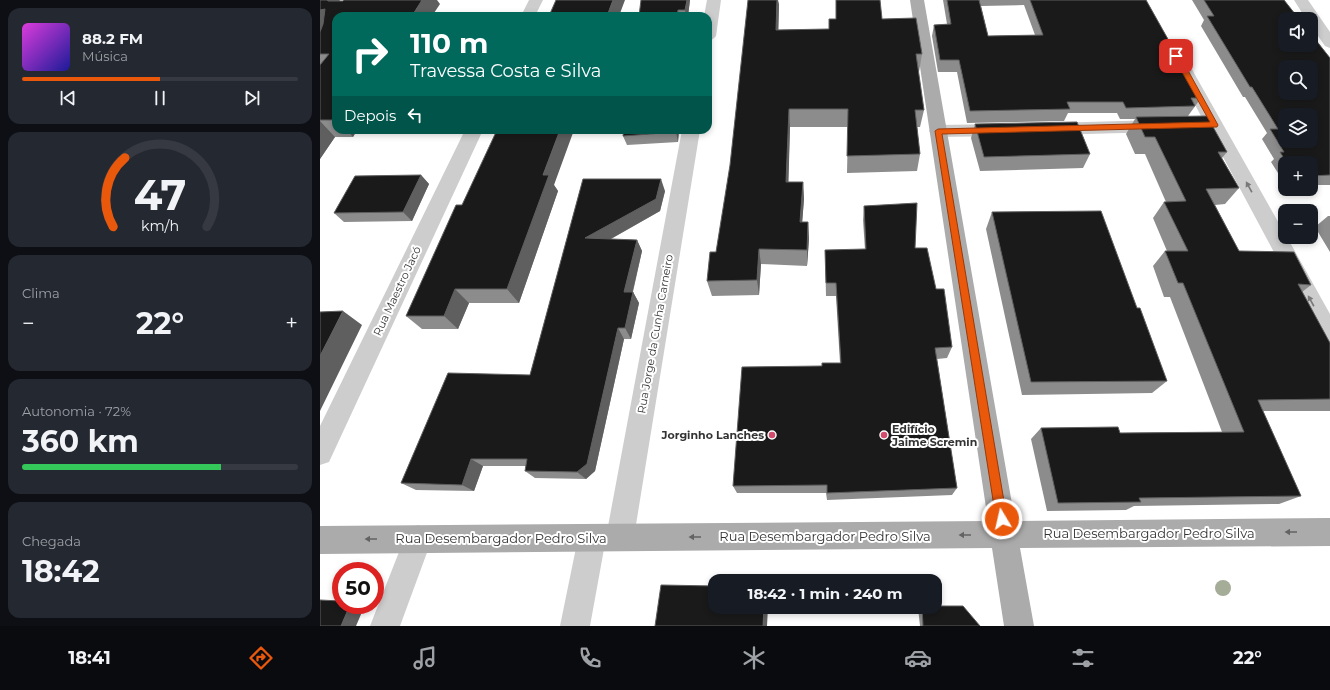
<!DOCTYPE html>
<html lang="pt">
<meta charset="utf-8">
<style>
body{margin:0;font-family:Montserrat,sans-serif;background:#242831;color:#f1f3f6;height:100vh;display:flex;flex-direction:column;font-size:15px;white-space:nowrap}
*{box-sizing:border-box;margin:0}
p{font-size:13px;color:#9ea1a6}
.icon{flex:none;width:22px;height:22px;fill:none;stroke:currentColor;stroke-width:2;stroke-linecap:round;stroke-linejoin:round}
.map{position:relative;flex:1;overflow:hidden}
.details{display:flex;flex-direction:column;gap:8px;padding:8px;background:#0d0f14;width:320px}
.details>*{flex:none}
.top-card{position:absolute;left:12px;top:12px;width:380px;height:122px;border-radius:12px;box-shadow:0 2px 6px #0003;background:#00695c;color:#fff;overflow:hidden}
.fabs{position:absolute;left:958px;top:12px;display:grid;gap:8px}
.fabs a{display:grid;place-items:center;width:40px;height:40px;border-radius:8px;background:#171b24;box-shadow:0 2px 6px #0003;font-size:20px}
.speed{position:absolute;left:12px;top:562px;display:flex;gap:8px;font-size:20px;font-weight:700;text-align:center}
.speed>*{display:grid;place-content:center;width:52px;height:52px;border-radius:50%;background:#171b24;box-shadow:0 2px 6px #0003;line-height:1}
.speed .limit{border:6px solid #d22;background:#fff;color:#111}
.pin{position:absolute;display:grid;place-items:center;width:34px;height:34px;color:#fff;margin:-17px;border-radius:8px;box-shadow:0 2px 6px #0006}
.me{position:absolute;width:44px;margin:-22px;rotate:351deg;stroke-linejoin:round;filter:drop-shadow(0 0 3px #0008)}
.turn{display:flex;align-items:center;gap:14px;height:84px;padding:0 12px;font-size:18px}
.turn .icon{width:52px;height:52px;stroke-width:2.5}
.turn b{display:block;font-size:28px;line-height:34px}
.then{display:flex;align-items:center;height:38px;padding:0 12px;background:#0003;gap:8px;font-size:15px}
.big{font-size:30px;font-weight:700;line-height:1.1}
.details .card{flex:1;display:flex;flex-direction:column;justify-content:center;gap:6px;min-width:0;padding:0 14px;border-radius:12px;background:#242831}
.details .dial{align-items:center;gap:0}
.dial svg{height:104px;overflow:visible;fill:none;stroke:#363941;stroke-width:7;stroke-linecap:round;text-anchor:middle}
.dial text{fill:#f1f3f6;stroke:none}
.song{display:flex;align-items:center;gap:12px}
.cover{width:48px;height:48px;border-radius:6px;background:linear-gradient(135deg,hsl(300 70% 55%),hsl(240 70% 35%))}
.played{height:4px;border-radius:2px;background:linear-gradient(90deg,#ea580c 50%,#363941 50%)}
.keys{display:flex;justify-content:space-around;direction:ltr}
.heat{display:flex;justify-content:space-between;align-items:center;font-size:22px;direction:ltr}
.charge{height:6px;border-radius:3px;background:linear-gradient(90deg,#34c759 72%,#363941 0)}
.trip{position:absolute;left:388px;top:574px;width:234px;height:40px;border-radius:12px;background:#171b24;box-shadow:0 2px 6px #0003;font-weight:700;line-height:40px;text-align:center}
.tab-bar{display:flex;height:64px;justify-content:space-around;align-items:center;background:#090b0e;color:#9ea1a6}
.tab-bar .icon{width:28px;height:28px}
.tab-bar .active{color:#ea580c}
.tab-bar b{font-size:18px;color:#f1f3f6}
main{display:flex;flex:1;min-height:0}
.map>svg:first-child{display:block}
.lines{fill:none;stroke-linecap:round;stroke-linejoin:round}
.minor{fill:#cdcdcd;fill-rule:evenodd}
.major{fill:#ababab;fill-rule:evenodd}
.tree{fill:#a5ad98}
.wall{fill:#8c8c8c;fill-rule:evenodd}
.shaded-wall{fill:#5f5f5f}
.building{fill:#1a1a1a;stroke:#5f5f5f;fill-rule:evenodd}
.oneway{fill:#787878}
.oneway2{fill:#636363}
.route{fill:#ea580c;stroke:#983908}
.poi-dot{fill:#d24c6e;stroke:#fff;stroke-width:1.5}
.labels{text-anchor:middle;stroke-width:4;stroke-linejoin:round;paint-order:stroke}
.street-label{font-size:11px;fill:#333;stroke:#fff}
.poi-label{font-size:11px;font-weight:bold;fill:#333;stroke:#fff;text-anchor:start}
.near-street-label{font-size:13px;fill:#333;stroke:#fff}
</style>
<main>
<section class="details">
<div class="card">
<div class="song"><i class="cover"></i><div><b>88.2 FM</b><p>Música</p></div></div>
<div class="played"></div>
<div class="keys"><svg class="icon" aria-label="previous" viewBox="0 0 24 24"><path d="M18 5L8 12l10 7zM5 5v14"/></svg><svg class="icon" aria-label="pause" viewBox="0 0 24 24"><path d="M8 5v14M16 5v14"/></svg><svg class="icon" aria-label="next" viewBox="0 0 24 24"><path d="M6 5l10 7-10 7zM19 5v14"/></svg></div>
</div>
<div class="card dial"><svg viewBox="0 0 100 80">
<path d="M14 69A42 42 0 1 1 86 69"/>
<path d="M14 69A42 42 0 0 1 23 16" stroke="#ea580c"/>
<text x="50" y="56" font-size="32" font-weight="700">47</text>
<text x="50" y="72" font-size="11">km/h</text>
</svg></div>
<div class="card"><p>Clima</p>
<div class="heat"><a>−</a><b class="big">22°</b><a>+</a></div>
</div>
<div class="card"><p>Autonomia · 72%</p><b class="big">360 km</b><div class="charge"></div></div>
<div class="card"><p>Chegada</p><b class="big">18:42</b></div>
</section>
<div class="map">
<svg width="1010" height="626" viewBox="0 0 1010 626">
<rect width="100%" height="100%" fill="#fff"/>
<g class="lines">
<path class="minor" d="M209 0H223L215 16H201Z
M387 0H401L396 36 393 39 388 41V16H384Z
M974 0H988L1010 32V48L1005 46 991 26V19H986Z
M866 68 872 69 874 73 965 234V237H967L1010 314V345L1002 342 858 73 860 69Z
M839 120 845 122 848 126 845 130 839 132 730 135 724 133 721 129 724 125 730 123Z
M683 124 689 126 692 130 689 134 683 136 618 137 612 135 609 131 612 127 618 125Z
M145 130H163L9 462 0 465V426Z
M362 130H380L314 537 310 547 300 551 290 547 286 537Z
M272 524 282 528 286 538 270 626H240L258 538 262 528Z
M98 525 108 529 112 539 80 626H50L88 529Z"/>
<path class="major" d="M590 0H604L695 521 1010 518V546L700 548 714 626H684L672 548 0 554V526L668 521Z"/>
</g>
<circle class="tree" cx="903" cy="588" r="8"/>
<path class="wall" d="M0 0H20L19 1 120 4 16 16V130H37L33 137H15L0 159Z
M370 0 368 16H319Z
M516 0H560L562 19 602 54 599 72H598L604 110 600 127H597L600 154 597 171 527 173 528 127H470L468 182H483L484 199 482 222H488L489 239 487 266 441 264 439 295 392 296 387 281 396 252 459 4 458 30 509 29V19H516Z
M623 0H826L881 98 868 116 907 152 902 158 919 188 905 204 895 205 919 251 991 285 982 292 1010 343V411H943L981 496 959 504 814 506 806 510 727 511 711 439 721 428 800 433 902 432 850 297H844L833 266 845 251H847L833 218 844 202H846L825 154H815L806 134 815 119H800L797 113H748L744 121 647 123 637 72H618L612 36 614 25 627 24ZM704 5 715 35 668 36 661 6Z
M872 0H964L1010 58V185H991V163H965V184L951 162 954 159 942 139 947 133 925 97H923L881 26 884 20Z
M655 124 770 154 763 168 660 171 651 138Z
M304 130H359L358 142 307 145 303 136Z
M101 175 109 184 92 221 24 222 14 213Z
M263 179 345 191 340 211 291 239 317 240 322 251 313 292 319 303 311 339H304L275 471 266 479 215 478 205 471 206 466H163L154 491 96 490 81 483 210 375Z
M234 185 238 191 199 303H149L138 329H102L86 316 142 205Z
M544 206 595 248 616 289 632 347 627 358 617 359 637 488 632 495 507 500 506 493H417L413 486 502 366 520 363 516 296H506L505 250H545L543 220Z
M672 212 817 308 847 381 832 393 702 395 666 229Z
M1008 216H1010V252L995 227Z
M600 607H615L660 626H600L598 608Z"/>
<path class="shaded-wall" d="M6 0H20L18 2 19 15Z
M102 0H117L120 4 112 16H92Z
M293 0H305L299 16H287Z
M367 0H370L368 16H366L365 10Z
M457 0H458L459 4 458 48 456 30Z
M5 9 16 24 0 42V10Z
M358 10 359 16H357Z
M469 109 470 127 468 199 466 182Z
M0 121 15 137 0 159Z
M27 130H37L33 137Z
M240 130H254L234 185 238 191 199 303 187 289 223 175Z
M356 130H359L358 142 356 132Z
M101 175 109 184 92 221 83 212Z
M341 179 345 191 340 211 271 250 265 238Z
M483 182 484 199 481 238 480 222Z
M488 222 489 239 487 266V250Z
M317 240 322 251 310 303 304 292Z
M439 249 441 264 439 295 437 280Z
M135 289 149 303 138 329 124 316Z
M313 292 319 303 311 339 305 328Z
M23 311 42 325 0 411V356Z
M298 328 304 339 275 471 266 479 257 472Z
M151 459 163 466 154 491 142 485Z
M30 605H45L36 626H21Z
M444 607H448L447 626H443Z"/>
<path class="building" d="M0 0H7L8 1H23L24 0H102L92 16H16V120H0V65L9 54H0V32L3 24 5 9 0 10Z
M236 0H293L287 16H229Z
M321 0H367L365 10H358L357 16H319Z
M428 0H457L456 30 509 29V19H516V0H560L562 19 596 18 602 54H596L604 110H595L600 154 527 156 528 109H469L466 182H483L480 222H488L487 250 439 249 437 280 387 281 390 252H396L410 165Z
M627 0H659L668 36 723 35 710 0H826L881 98H871L875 106 806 108 803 102H747L750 109 650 111 639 60H620L614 25 631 24Z
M884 0H964L979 19H965V45H991V34L1010 58V175L991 176V163H967L960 152H964L950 129H958L932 87H930L887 16H894ZM965 67H991V93H965ZM965 115H991V141H965Z
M887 116 907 152H898L919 188 886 189 919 251 974 252 991 285 978 284 1010 343V399L938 400 981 496 819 498 821 502 738 503 721 428 798 427 800 433 924 432 863 283H858L845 251H868L844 202 866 201 835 137H825L816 117Z
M757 122 770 154 664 157 655 124Z
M177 130H240L223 175H229L187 289H135L124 316H86L136 205H142Z
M304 130H356V132L303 136Z
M101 175 83 212 14 213 35 176Z
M263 179H341L336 199 265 238 317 240 304 292H313L305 328H298L267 464 257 472 205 471 207 459H151L142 485 81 483 128 373 210 375Z
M597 203 595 248H607L616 289H624L632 347 615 348 637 488 507 493V485L413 486 422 367 502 366V363H521L516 283H506L505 250 546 249 544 206Z
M781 211 817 308H820L847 381 711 382 672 212Z
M23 311 0 356V312Z
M341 585 395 586V607H444L443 626H335Z
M0 600 21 601V605H30L21 626H0Z
M615 606H643L660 626H603L602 607H615Z"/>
<defs><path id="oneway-solid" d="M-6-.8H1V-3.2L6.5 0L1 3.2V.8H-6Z"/></defs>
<g class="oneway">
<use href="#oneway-solid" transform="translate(929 187) rotate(-119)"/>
<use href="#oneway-solid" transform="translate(991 301) rotate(-119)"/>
</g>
<g class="oneway2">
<use href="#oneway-solid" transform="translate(971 532) rotate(180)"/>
<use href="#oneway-solid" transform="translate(645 535) rotate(180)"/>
<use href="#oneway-solid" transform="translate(375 537) rotate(180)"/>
<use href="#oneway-solid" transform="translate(51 539) rotate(180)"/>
</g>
<path class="route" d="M854 54 860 56 898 125 897 127 622 134 687 519 686 523 682 525 678 523 676 519 615 131 618 129 890 122 853 56Z"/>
<g class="poi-dot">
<circle cx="452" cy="435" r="4"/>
<circle cx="564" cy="435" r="4"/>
</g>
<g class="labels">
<g class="street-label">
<text transform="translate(77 291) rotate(-65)" y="4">Rua Maestro Jacó</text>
<text transform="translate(335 334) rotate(-80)" y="4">Rua Jorge da Cunha Carneiro</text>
</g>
<g class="poi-label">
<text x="572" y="433">Edifício<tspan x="572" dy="13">Jaime Scremin</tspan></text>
<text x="444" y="439" text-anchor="end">Jorginho Lanches</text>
</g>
<g class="near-street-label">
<text x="829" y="538">Rua Desembargador Pedro Silva</text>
<text x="505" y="541">Rua Desembargador Pedro Silva</text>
<text x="181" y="543">Rua Desembargador Pedro Silva</text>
</g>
</g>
</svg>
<div class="fabs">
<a><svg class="icon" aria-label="sound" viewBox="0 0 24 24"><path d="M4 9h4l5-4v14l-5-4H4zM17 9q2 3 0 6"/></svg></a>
<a><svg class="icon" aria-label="search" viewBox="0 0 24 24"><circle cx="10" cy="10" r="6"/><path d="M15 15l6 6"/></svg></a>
<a><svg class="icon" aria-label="layers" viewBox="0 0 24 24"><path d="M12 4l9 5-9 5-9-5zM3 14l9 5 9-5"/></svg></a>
<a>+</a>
<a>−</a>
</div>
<div class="speed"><div class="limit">50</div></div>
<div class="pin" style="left:856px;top:56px;background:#d93025"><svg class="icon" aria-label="arrive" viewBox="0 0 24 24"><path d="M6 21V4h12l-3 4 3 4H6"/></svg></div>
<svg class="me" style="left:682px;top:519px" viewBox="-20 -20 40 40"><circle r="17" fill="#ea580c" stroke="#fff" stroke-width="3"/><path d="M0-11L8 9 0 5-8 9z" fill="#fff"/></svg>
<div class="trip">18:42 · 1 min · 240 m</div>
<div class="top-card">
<div class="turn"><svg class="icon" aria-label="right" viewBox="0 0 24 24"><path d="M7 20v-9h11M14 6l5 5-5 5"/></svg><div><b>110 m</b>Travessa Costa e Silva</div></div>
<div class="then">Depois<svg class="icon" aria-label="left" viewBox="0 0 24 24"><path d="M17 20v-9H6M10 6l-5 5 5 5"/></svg></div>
</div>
</div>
</main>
<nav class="tab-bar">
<b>18:41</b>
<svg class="icon active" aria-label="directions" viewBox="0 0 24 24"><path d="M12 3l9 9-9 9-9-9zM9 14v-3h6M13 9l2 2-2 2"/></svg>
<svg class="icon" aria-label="music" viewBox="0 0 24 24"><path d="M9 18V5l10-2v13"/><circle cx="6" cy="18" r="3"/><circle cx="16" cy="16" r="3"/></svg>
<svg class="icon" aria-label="phone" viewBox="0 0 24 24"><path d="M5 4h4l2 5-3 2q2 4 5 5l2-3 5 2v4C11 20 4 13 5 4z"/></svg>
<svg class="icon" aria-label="climate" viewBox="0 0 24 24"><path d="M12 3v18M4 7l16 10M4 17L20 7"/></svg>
<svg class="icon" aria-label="car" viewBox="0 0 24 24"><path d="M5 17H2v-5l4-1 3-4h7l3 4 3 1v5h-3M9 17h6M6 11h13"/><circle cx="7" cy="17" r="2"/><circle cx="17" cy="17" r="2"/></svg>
<svg class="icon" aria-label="filters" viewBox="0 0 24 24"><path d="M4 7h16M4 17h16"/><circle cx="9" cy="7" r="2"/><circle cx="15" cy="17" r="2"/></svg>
<b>22°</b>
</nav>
